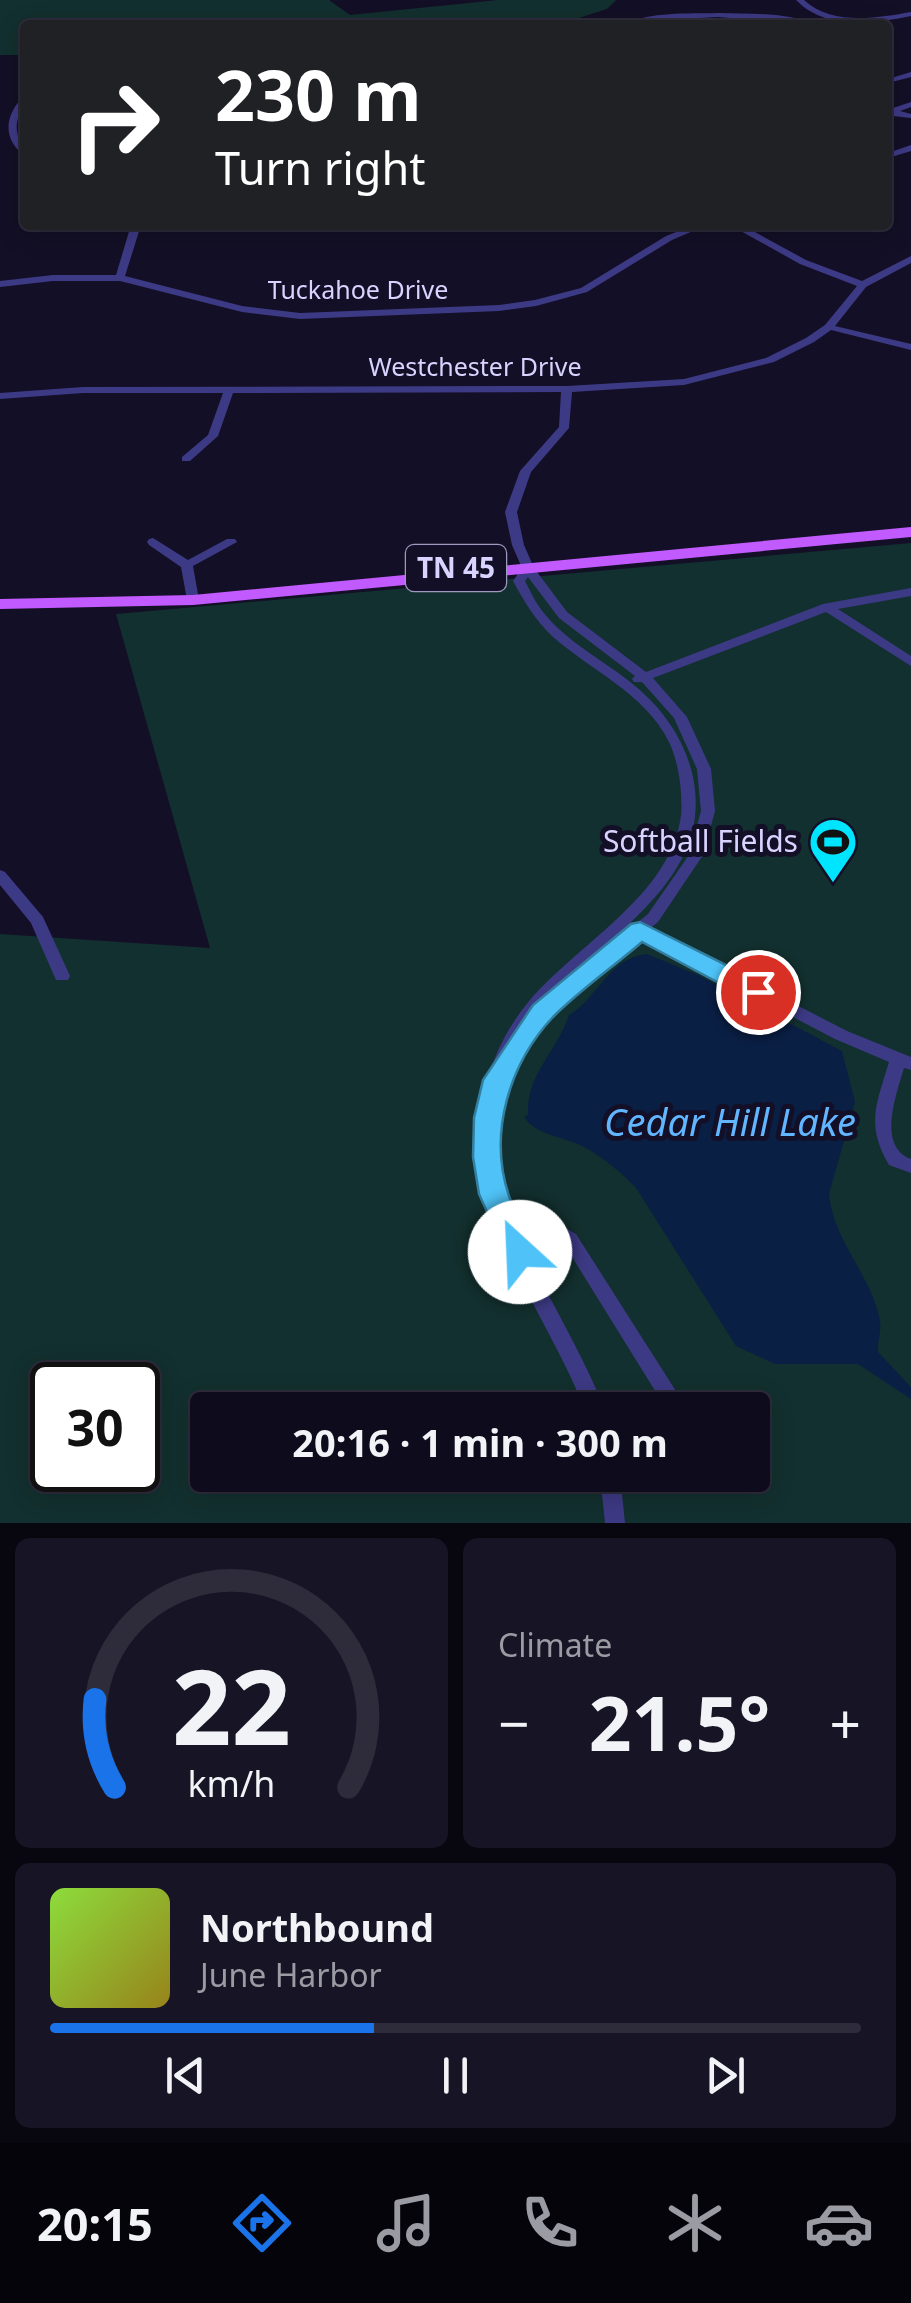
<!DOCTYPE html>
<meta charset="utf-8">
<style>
body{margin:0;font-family:"Noto Sans",sans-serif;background:#171425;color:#f1f3f6;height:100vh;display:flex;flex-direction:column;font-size:38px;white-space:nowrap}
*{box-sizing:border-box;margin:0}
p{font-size:32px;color:#9b9ba3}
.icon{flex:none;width:55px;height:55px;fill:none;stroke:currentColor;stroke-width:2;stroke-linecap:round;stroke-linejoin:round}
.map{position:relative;height:1523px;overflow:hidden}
.drawer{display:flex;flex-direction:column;gap:15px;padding:15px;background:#08060f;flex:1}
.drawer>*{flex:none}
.top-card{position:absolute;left:20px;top:20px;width:872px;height:210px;border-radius:10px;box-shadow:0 5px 25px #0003,0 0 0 2px #2e2b3b;background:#202124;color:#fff;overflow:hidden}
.speed{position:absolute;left:30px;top:1362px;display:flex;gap:20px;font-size:50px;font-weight:700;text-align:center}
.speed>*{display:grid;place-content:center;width:130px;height:130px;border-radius:50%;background:#0e0b1c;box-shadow:0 5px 25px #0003,0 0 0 2px #2e2b3b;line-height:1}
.speed .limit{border:5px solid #111;border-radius:15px;background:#fff;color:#111}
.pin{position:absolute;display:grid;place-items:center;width:85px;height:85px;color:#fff;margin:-42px;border:5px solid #fff;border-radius:50%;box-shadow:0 2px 10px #0007}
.me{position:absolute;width:110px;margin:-55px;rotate:335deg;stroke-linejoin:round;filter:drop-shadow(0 0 8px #0008)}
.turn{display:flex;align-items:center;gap:35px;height:210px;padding:0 30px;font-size:45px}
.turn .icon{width:130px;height:130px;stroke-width:2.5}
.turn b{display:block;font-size:70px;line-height:85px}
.big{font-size:75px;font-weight:700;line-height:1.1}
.drawer .tile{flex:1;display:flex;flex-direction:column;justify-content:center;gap:15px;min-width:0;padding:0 35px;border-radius:15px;background:#171425}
.drawer .dial{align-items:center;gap:0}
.dial svg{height:260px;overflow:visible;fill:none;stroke:#2e2b3b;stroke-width:7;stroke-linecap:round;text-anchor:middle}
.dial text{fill:#f1f3f6;stroke:none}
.song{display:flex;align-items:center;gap:30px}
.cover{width:120px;height:120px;border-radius:15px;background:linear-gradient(135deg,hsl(90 70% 55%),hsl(50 70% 35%))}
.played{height:10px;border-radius:5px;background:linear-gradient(90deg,#1a73e8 40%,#2e2b3b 40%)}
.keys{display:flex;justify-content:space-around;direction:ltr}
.heat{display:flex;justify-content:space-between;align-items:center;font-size:55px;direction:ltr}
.drawer .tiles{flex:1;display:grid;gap:15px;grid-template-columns:1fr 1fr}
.tile:last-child{grid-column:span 2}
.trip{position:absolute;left:190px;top:1392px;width:580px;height:100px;border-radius:10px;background:#0e0b1c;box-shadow:0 5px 25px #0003,0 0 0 2px #2e2b3b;font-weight:700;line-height:100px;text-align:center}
.tab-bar{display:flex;height:160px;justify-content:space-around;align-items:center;background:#06040b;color:#9b9ba3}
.tab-bar .icon{width:70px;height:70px}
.tab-bar .current{color:#1a73e8}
.tab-bar b{font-size:45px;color:#f1f3f6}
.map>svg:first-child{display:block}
.green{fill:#12302f;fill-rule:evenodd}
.water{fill:#0a1f44}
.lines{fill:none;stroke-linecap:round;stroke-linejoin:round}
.minor{fill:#3d3a85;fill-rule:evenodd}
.primary{fill:#c25bff;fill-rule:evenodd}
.route{fill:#4fc3f7;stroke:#337fa1;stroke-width:2.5}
.labels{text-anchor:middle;stroke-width:10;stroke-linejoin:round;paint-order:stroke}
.far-street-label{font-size:25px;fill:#d9d4ff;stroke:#130f26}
.shield{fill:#130f26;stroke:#9e99be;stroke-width:2.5}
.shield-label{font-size:28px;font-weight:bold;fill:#d9d4ff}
.poi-label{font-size:30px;fill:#d9d4ff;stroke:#130f26;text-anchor:end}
.near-water-label{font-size:38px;font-style:italic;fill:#62b6ff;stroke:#130f26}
</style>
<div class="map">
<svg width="911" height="1523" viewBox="0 0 911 1523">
<rect width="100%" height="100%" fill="#130f26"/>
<path class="green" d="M0 0H329L350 15 498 0H616L607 9 557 25H25V55H0Z
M911 543V1523H0V934L210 948 116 614ZM52 1385H138V1470H52ZM208 1410H752V1475H208Z"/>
<path class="water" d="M647 954 698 975 842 1051 855 1102 829 1194C833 1240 872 1276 880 1321 882 1331 877 1342 878 1352L911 1387V1399L858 1364H775L736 1346 636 1188C621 1172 605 1159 586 1148 566 1137 535 1135 524 1117L528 1115C526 1074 557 1052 569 1015 598 998 608 958 647 954Z"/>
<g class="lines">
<path class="minor" d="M796 0H804C832 26 877 18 911 12V16C873 24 825 30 796 0Z
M718 13C750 14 787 12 816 25L718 17 662 20 623 25C651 11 687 14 718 13Z
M911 72V77L888 83V79Z
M22 98H25C23 109 15 118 17 131 18 141 24 146 25 156 3 140 4 117 22 98Z
M911 102V107L900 111 911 114V118L893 116V108Z
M911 145V151L888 158V153Z
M131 225H141L125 276 242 306 300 313 499 305 535 300 581 288 666 236 694 225H707L672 240 587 292 536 306 499 311 300 319 242 312 120 281H53L0 287V281L53 275H116Z
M730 225H742L806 260 862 281 911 256V263L866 287 835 326 911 344V350L831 330 814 342 774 362 684 385 572 392 569 428 531 472 517 512 524 545 534 568 567 612 646 672 823 604 911 588V596L838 609 911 656V666L826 612 653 678 687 717 711 769 715 811 703 855 658 922 649 929 847 1031 911 1057V1070L904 1068C897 1093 876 1146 911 1159V1173L889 1165C865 1124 877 1103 889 1062L835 1039 640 937C599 971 559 1003 526 1044L517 1045C493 1100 490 1150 508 1208L549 1219 576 1234 688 1410H667L564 1244 538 1230 513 1223C541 1287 579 1345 605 1410H585C554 1329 485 1239 478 1153 475 1102 494 1044 526 1005 573 946 672 896 681 815 682 808 681 800 681 793 680 776 676 757 669 742 645 693 591 671 552 636 535 620 524 601 513 581L522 568 512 545 505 512 520 471 559 427 561 392 233 393 218 436 190 461H182V457L208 435 223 393H83L0 399V393L83 387 567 386 684 379 766 358 806 338 825 325 857 286 800 264ZM528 577 559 618 635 676 632 679 634 682H642L674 718 697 769 701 811 689 855 648 914 637 923H630C652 902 674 878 686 850 711 792 685 730 641 691 609 662 566 644 540 608 534 600 530 590 525 581ZM626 927 628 931 557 990Z
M153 538 188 560 227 539H235L237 542 193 566 199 600 193 604 187 600 181 567 149 545 147 542 149 539Z
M0 870 5 872 43 917 70 976 68 980H56L31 923 0 885Z
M600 1475H620L625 1523H605Z"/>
<path class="primary" d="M911 527V537L193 605 0 609V599L193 595Z"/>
</g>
<path class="route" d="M640 922 768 986 772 992 768 999H749L642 942C613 967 580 990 553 1017 509 1064 488 1134 509 1196 516 1215 526 1234 535 1252L530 1261 520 1264 509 1261 479 1194 473 1157 474 1118 483 1080 533 1005 631 924Z"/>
<defs>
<g id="stadium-pin" transform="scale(2.5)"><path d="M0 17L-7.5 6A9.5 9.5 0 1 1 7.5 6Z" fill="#00e5ff" stroke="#130f26"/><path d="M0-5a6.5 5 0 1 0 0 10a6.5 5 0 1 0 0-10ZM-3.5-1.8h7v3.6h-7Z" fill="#111"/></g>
</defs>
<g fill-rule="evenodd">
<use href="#stadium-pin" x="833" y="842"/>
</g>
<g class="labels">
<g class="far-street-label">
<text x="358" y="299">Tuckahoe Drive</text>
<text x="475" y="376">Westchester Drive</text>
</g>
<rect class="shield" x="406" y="545" width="100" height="46" rx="8"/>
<g class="shield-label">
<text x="456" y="578">TN 45</text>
</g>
<g class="poi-label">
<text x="798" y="852">Softball Fields</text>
</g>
<g class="near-water-label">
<text x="730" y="1136">Cedar Hill Lake</text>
</g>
</g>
</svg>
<div class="speed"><div class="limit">30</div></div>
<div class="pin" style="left:758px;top:992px;background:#d93025"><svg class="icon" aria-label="arrive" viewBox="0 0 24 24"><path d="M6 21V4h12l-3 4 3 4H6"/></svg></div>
<svg class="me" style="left:520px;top:1252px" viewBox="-20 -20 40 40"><circle r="19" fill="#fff"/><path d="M0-13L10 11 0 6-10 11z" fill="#4fc3f7"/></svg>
<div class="trip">20:16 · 1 min · 300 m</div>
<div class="top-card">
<div class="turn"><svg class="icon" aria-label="right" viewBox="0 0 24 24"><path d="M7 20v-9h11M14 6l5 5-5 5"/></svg><div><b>230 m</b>Turn right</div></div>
</div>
</div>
<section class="drawer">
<div class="tiles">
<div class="tile dial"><svg viewBox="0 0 100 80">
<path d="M14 69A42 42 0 1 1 86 69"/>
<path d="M14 69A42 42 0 0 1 8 42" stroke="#1a73e8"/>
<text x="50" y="56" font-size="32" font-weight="700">22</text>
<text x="50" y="72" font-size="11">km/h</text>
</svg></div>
<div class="tile"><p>Climate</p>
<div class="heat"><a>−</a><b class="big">21.5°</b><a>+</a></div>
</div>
<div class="tile">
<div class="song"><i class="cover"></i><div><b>Northbound</b><p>June Harbor</p></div></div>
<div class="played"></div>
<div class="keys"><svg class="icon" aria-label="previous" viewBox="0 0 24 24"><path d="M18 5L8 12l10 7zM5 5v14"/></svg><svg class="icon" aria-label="pause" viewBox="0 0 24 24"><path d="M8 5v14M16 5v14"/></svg><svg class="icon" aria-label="next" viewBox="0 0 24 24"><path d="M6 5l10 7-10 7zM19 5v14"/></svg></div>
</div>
</div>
</section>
<nav class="tab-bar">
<b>20:15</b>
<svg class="icon current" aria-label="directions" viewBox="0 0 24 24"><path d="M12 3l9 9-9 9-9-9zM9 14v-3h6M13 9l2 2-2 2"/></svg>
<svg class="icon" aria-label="music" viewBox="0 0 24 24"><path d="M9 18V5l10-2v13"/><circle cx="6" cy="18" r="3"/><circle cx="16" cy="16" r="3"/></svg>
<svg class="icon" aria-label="phone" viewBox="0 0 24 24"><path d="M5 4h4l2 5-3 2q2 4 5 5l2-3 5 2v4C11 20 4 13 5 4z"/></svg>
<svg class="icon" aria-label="climate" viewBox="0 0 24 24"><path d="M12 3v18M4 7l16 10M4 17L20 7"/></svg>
<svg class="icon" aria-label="car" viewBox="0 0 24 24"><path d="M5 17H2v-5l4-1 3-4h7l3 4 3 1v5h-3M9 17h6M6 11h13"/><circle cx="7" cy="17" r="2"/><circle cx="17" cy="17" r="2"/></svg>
</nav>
